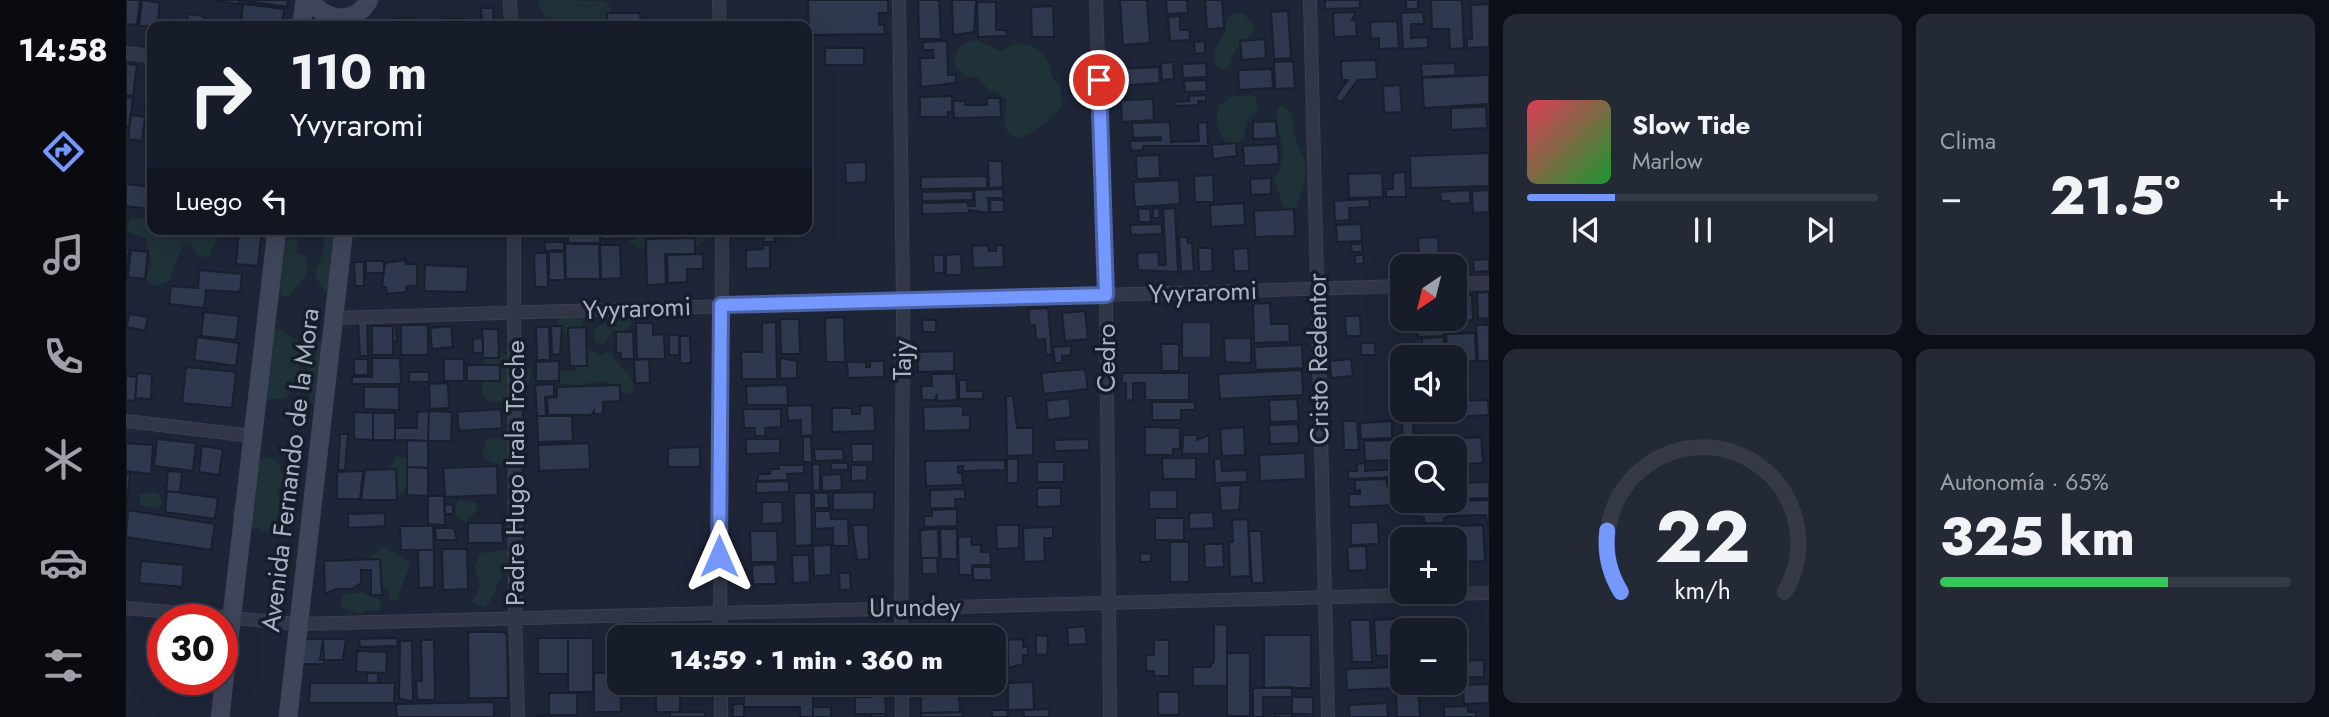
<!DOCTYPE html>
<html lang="es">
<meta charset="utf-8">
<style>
body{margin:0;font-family:Jost,sans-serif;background:#232935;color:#f1f3f6;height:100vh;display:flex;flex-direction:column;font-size:26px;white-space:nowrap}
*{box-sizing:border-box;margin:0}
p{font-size:23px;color:#9ea1a8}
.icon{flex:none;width:38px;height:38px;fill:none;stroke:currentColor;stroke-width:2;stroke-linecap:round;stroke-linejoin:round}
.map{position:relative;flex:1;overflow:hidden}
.details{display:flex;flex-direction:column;gap:14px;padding:14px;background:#0c0f17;width:840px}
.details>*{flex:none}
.hud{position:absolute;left:21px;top:21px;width:665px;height:214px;border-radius:14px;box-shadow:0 7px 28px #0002,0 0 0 2px #353a46;background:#161c29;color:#f1f3f6;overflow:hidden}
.needle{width:46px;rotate:215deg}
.controls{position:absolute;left:1264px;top:254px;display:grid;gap:14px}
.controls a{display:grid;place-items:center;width:77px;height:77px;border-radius:14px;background:#161c29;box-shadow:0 7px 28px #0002,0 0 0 2px #353a46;font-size:35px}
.speed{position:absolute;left:21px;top:604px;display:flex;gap:14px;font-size:35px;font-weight:700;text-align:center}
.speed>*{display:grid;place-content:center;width:91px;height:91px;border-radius:50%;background:#161c29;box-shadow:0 7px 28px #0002,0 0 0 2px #353a46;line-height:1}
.speed .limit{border:10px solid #d22;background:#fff;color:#111}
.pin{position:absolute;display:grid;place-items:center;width:60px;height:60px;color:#fff;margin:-30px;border:4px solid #fff;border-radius:50%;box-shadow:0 2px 7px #0007}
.me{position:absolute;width:77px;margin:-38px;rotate:0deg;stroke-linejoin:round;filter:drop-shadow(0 0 5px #0008)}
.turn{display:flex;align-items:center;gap:24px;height:147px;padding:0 28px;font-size:32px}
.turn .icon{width:91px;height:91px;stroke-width:2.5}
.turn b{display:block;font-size:49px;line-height:60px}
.then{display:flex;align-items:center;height:66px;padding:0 28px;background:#0003;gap:14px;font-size:26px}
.big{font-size:52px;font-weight:800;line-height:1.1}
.details .card{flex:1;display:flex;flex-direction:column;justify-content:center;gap:10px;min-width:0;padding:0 24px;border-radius:14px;background:#232935}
.details .dial{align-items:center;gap:0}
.dial svg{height:182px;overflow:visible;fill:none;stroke:#353a46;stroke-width:7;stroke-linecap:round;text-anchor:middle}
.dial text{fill:#f1f3f6;stroke:none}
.song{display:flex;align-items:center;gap:21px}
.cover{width:84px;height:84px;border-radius:10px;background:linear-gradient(135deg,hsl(350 70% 55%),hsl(130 70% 35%))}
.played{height:7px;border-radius:4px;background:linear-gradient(90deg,#7598ff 25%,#353a46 25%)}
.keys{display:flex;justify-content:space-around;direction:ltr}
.heat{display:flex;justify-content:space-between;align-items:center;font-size:38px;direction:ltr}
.charge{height:10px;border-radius:5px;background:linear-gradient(90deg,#34c759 65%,#353a46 0)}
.details .tiles{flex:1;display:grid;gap:14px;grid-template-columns:repeat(2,1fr)}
.trip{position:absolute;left:481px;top:625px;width:399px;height:70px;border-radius:14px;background:#161c29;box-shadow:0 7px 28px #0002,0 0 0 2px #353a46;font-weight:800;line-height:70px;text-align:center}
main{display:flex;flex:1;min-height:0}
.tabs{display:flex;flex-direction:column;width:126px;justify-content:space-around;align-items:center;background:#090b10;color:#9ea1a8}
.tabs .icon{width:49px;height:49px}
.tabs .on{color:#7598ff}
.tabs b{font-size:32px;color:#f1f3f6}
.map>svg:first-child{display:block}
.green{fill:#1f3238}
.building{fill:#2f384e;stroke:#191f2d;stroke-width:2}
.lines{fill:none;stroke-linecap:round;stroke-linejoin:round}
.street-casing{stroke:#3a4051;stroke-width:14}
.secondary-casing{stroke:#3a4051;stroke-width:19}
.street{stroke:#313747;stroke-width:12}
.secondary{stroke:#3f455b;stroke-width:18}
.route-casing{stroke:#4c63a6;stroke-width:18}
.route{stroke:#7598ff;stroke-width:12}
.labels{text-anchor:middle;stroke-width:7;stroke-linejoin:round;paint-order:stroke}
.street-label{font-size:26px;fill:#aab1c5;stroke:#171d2b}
</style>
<main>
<nav class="tabs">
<b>14:58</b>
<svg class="icon on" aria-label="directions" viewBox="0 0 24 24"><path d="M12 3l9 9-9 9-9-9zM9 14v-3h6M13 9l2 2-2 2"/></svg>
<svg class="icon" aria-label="music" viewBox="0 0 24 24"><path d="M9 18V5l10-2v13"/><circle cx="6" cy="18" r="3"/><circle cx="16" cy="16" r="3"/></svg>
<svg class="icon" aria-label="phone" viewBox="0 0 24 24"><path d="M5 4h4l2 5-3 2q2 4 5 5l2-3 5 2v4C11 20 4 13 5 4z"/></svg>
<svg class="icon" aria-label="climate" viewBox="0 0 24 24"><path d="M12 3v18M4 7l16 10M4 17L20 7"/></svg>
<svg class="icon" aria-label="car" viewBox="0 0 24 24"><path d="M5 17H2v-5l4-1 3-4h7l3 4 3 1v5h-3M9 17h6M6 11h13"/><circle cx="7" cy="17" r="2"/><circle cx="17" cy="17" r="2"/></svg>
<svg class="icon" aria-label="filters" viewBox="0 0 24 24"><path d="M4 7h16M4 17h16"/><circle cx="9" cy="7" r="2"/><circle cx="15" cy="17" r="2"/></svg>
</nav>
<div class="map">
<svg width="1363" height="717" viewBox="0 0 1363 717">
<rect width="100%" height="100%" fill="#1d2537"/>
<path class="green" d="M414 0 477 1 483 4 485 17 475 24 469 20C449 27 438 22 418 16L412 4Z
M1117 14 1127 24 1128 31 1108 52 1103 68 1097 70 1091 66 1087 53 1099 32 1101 19 1106 14Z
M851 40 875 51C880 49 885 45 891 44 911 41 925 59 926 77 955 106 917 126 894 138 872 134 879 115 881 99L862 89 852 78 838 76 829 66C827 50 836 42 851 40Z
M1124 95 1129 97 1133 110 1122 118 1118 137 1108 147C1092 141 1088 120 1093 105L1104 97Z
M1156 105 1166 112 1169 138 1180 164 1178 184 1168 212 1162 211 1157 206 1148 179C1166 153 1149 136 1151 109Z
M21 214 26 215V229H96L82 258 71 255 63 244 57 245 43 281 30 286 23 283 20 277 26 265 20 239 1 231 4 219H17Z
M198 229H221L207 291H198C185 271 190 273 197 253 198 247 198 235 198 229Z
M528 229 522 245 513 249 503 241 509 230Z
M560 229H585V230L573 246 558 241Z
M170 239 172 246 169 252 180 257C185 278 172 282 163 298L156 296C152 280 149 256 159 240Z
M492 300 512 307V314L500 330 487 331 478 344 471 343 467 338 469 328 484 321 486 308Z
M440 305 459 314 454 330 443 336 434 331 431 318Z
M149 328 156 329 173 342C176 365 175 380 159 398L139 400 124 386V380L143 331Z
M192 341 198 342 212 356 193 403H186C176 394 182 349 192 341Z
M367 350 398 362 406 373 399 393 389 403 364 402C353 393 353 384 363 374L357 358Z
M468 350 474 355 480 352 486 354C494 370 511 374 507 394L491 391 479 381C457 382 448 392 428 379L432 371H449L462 351Z
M380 437 390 438C398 447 402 456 396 467 382 467 361 465 356 452L360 440Z
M138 456 151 460 158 479 151 494 161 512 147 527 145 534 132 528H120L105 514 126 464Z
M271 456 284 460 285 487 273 495H267L256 479Z
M26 492 33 494 36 501 34 508 14 506 13 495Z
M332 500 349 502 352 510 338 522 329 513Z
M258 547 284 563 271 600H264L261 588 253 585 244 556Z
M388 549 398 559 399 572 394 577 382 571C368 580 371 599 358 608L346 602 354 586 349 567 354 553Z
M236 592 253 600 256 606 252 612 242 610 233 614 215 607 216 595Z
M26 629 37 630V660L22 647 21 633Z"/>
<path class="building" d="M0 0H14L11 25 0 24Z
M16 0 34 3 31 26H13Z
M85 0H113V4Z
M115 0H162L161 7Z
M682 0H762V13H753V25L758 24 759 34 683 35Z
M792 0H813L815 39H793Z
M826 0H850L848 32 827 35Z
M994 0H1021L1024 43 997 45Z
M1040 0H1061L1062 13 1041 14Z
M1079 0H1096L1098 28 1081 29Z
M1199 0H1234V8L1199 9Z
M1280 0H1292V9H1280Z
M1305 0H1336L1338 48 1324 49 1323 29H1306Z
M851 2H870V30H880L881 36 852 37Z
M117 4 158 9 156 26 115 23Z
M1363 4V47L1341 48V39H1346L1345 5Z
M927 6 928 37H906L905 7Z
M355 8H367L368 25H356Z
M1162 11 1165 58 1148 59 1145 12Z
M1230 12 1226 20H1230L1231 36 1208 37 1207 13Z
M1297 12 1298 24H1285V38L1302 37V48L1277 49 1275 13Z
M481 13H514L515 26H481Z
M62 14 78 16 77 26H60Z
M1054 16V30H1063L1064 40 1044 41 1042 17Z
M286 18V26H265L269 19Z
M318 19H343V26H318Z
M1271 21 1273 48 1253 49V38L1245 39 1244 22Z
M1139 39 1140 58 1116 60 1114 41Z
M821 41 822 75H830V83L795 87 794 58H808L807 50H797V42Z
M1079 41V53L1069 54 1068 42Z
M699 48H738V65H699Z
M1250 60 1251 79 1232 80 1215 102 1209 98 1222 80H1216L1215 61Z
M1167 61 1169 88 1149 89 1148 62Z
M1047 62 1048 79 1036 80 1035 63Z
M1080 63 1081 77 1057 78 1056 64Z
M1329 63 1330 75 1296 77 1295 64Z
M0 64 11 65 7 96 0 95Z
M1033 67 1034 83 991 86 990 69Z
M1146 69 1147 88 1113 90 1112 70Z
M1363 75V104L1298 108 1296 78Z
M1080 80 1081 91 1059 92 1058 81Z
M1274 85 1276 112 1258 113 1257 86Z
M26 94V114L18 112 20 99 25 100Z
M1080 95V101H1072V105L1048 106V102L1063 101V96Z
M826 96V112H822V117H794V97Z
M0 97 7 98 3 127H0Z
M861 98H874L875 117 828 118 827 101H839V105H861Z
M1027 99 1028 120 996 122 995 100Z
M1360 107 1361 128 1325 130V108Z
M5 115 19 117 16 141 2 139Z
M1150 121 1151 138 1127 139V122Z
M1044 122 1045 142 1073 141 1072 123 1081 122 1082 146H1017V150L1005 151 1004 141 1035 140V137L1007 138 1006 123Z
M1110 143 1111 156 1087 159 1086 145Z
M1152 144 1153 164 1118 166 1117 146Z
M1363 153V186L1285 188 1284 156Z
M1033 155 1034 178 1011 179 1010 156Z
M862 161H876L877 187 863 188Z
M740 162V182L720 183 719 163Z
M1279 172 1280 197H1260V189H1267V173Z
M1256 173 1257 197 1223 198 1222 174Z
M1087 175 1088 202H1069L1068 176Z
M861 176V188L795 189V177Z
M1145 178V194L1125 195 1124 179Z
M1053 180 1054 204 1009 207 1007 182Z
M681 183H684V224H681Z
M0 184 26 187V209L0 206Z
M877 189V198H862L863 213 843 210V213L796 214V203L842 202V206H849L848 190Z
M1344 190V203L1324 204 1323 201H1315L1314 192Z
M1363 190V212L1347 213 1346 191Z
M847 191V200L796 201V192Z
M1243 199 1244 207 1223 208 1224 220 1209 221 1208 201Z
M864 200H878V212H864Z
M1118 203 1119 225 1085 227 1084 205Z
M1033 208 1034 218H1027V209Z
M1049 208 1052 272 1012 270 1011 253 1032 252 1033 265H1040L1037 209Z
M1012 209H1024L1025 222H1013Z
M1168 209 1169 236 1129 237 1128 211Z
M1036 224V234L1005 235 1004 225Z
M1235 224 1236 241 1211 242 1210 225Z
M113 229H136L132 266 110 264Z
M442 229H474V243H442Z
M476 229H508L509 238 476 239Z
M526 229H542V237H526Z
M637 229H648L649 242H638Z
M1053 237H1061L1062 243H1066L1068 271 1055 272Z
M1312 237 1313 263 1293 264 1292 238Z
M569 238V254H539L540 284 521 285 520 239Z
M418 242H438V250L419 251Z
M439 244H473L474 279H440Z
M1225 244H1236V252H1226Z
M474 245H494L495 278 475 279Z
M637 245H644V268L620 269V250L637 249Z
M862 245 863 251H870V245H877L878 267 847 268 846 246Z
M1072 248H1086L1087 271 1073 272Z
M1122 248 1123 271H1108L1107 249Z
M0 249H3L1 278H0Z
M5 250 22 252 19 279 2 277Z
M423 252H438L439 280H423Z
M408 253H421L422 287H409Z
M577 254V269H561V282L542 283 541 255Z
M835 254 836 275H820V255Z
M807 255H818V273H808Z
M1229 255H1237L1238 264H1229Z
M1363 259V271L1348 272 1347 260Z
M279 260 280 264H291V286H281L280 292 261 294 260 287H256L259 263Z
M240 261H258V273H240Z
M228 262H238V286H229Z
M299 265 342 267 341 292 298 291Z
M73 270 116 274 114 292 80 290 78 308 43 304 45 286 72 288Z
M1363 292V318L1352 319 1351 293Z
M1346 295 1347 320 1327 321 1328 296Z
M1144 303 1145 324H1163L1164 342 1128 343 1127 304Z
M922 308 926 354 920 355 919 339 910 340 909 325H904L902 309Z
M959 311 962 339 939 341 936 313Z
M78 312 113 316 110 340 75 336Z
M3 314 22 317 19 331 1 327Z
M1219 316H1234L1235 336H1220Z
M718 317 719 362H700L699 318Z
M1291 318H1317L1318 336 1292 337Z
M654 319H673L674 354H655Z
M241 320 242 356H234L232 321Z
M796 320H810V332H797Z
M1361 321H1363V361H1352L1350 325H1361Z
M650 322 651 379H616L615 352H636V323Z
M1056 322H1085V358H1056Z
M510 323H527V335L538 334 539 359H511Z
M275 325H302V355H275Z
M246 326H267V355H246Z
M267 326H270L271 341H267Z
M325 326 327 347 306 349 304 328Z
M425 326H436L434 354 426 355Z
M410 327H423L424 360H411Z
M460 327 461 366H444L442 328Z
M356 329H372L373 358H357Z
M490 332H507L508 359H495V353H490Z
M1349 333 1350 361 1328 362V357H1321L1320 334Z
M543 335H553V355H543Z
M554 336H564L565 363H554Z
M71 337 113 343 110 366 68 360Z
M1318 337 1319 357H1312V344H1296V338Z
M357 338V353H347V339Z
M1098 338H1125V363L1099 362Z
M1235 343H1249L1250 355H1235Z
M1035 344H1053V371H1036Z
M1176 345 1177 368 1130 370 1128 347Z
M945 346V355L936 356V363H929L927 347Z
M828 351V371L792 372 791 352Z
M246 358H274L275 384H226V377H246Z
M654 358 671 361V378L654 379Z
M228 359H242V375H228Z
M318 359H338V381H318Z
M523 359 524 383H509L508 360Z
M1225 359 1227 376 1205 378 1204 361Z
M433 361V381H410V362Z
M744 361H758V377L722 378 721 362H740V367H744Z
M341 365H374V381H341Z
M60 367 110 372 106 408 56 403Z
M959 369 962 389 918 394 915 373Z
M1176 370 1177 395 1094 399 1092 374Z
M283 372H303V382H283Z
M11 373 26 374 25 399 9 398Z
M996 373H1063V400H1019V383H1007V400L1000 401V383H996Z
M805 374H830L831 400 811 401V394L809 400H796L795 386H806Z
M0 376 11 377 9 401 0 400Z
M833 380H841V391H857V399H833Z
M322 383 323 408 304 409 303 384Z
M1328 383H1332L1333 397H1328Z
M428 384V396L419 397 420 416H411L409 385Z
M494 385V401L477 402V414H468V411L465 415H422L421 398 431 397V387Z
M661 385 662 405H621L620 386Z
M238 387H273V410L238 409Z
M880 396H887L891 428H907V455L881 456Z
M943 398 945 417 922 420 920 401Z
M1171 399 1173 421 1144 422 1143 400Z
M1362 400 1363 415 1332 417 1331 401Z
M1026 402H1069V410H1055V420H1026Z
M686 405 687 435 675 436V420L662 421 661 406Z
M748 405 749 431 706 432V408H726V414H734V406Z
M837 406V415H844V430L798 431 797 407Z
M375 409 376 428 333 431 331 412Z
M617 409H655V427L639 428 640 436H629V428H618Z
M303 411 326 412 325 441H302Z
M303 411 302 441 269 440V428H291V412Z
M228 412 247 413V440L228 439Z
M247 413H269V440H247Z
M411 416H446L447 441 412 442Z
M1287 420 1288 448H1277L1276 421Z
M1217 421H1231L1233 450H1218Z
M1266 421V438L1235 439 1234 423Z
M1172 424 1173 443 1144 444 1143 425Z
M1019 427 1054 428V449H1047V455H1019Z
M1118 427 1119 455 1096 456 1094 429Z
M1300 433V448H1290L1289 434Z
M214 434H222L219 470H212Z
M1057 435H1071V440L1083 435V454H1056Z
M677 437H685L686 462H677Z
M1355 437 1357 463 1328 465V448H1322V439Z
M31 439 70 443 67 471 28 466Z
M620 439H654V453L620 454Z
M963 439V450L929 451 928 440Z
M281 440 302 441V468L281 467Z
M1267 440 1268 460 1239 461 1238 441Z
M0 443 27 445 25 474 0 471Z
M463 443 464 469 413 471 412 445Z
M725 444H747V462H726Z
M76 446 97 449 93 475 73 472Z
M574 447V467H542V448Z
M688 449H717L718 460 689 461Z
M1179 453 1180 479 1134 481 1133 455Z
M1036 458H1070V479H1037Z
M1095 458 1096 471 1121 470V482L1089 483 1088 459Z
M881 459H892V483H881Z
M879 460V470L837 471V466H832V473H836L837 485 800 486 799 461Z
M911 462H938V482H911Z
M705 463H722V470H705Z
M1239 463V471L1273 469 1274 477 1222 479V471H1231V464Z
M686 464H694V490L687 491Z
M653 465H678V473L661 474 662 480 632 481V474H644V469H653Z
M725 465H741V480L725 481Z
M371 466 372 495 319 497 317 468Z
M281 467 302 468V496L281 495Z
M1332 467V482L1328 483V468Z
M270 469 271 500H235L239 470Z
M42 471 56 472 54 492 40 491Z
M237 471 234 499H211V472Z
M0 473 4 474 0 510Z
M715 474 716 490 696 491V475Z
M1260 479 1264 493H1268L1269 505 1223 507V494H1234V490L1229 491V480Z
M663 481V492L630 493V482Z
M1363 482V498L1334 499 1333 483Z
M1115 485 1113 510 1095 511 1093 486Z
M911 488H935V506L911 507Z
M839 489V499H829L830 508H804V490Z
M1023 490H1051V509H1023Z
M41 491 92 498 89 519 39 512Z
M748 492V510H707V493Z
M668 493H685L686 545 669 546Z
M688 493H702L703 508H688Z
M302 496H318L319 525 302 524Z
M1363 500V532L1360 515 1324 516V501Z
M636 502H656L657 523 636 524Z
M1321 503 1322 517 1318 518V523H1298V517H1292V505Z
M319 504 327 505V514H319Z
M831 509V526L798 527V516H806V510Z
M2 510 89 524 85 550 0 537Z
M689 511H704L705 519H722L723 546H707V528L689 529Z
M1087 512 1088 528 1063 529V513Z
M259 513V526L222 528V514Z
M1029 518H1058V540H1029Z
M1122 519 1124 576 1104 577 1103 542H1107L1106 520Z
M1252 522 1253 544 1225 545V523Z
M342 523H376L377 543H342Z
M726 525H742L743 559 731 560Z
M870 525H893V548L871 549Z
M1357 525 1359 561 1336 562V554H1328L1330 526Z
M274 526H307L308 550H275Z
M927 527V538H918L919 561 898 562 897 528Z
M309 528H328L331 540H310Z
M812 529 813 558H795L794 530Z
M814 529H831V559H815Z
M624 531H651L652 562H625Z
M1123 531H1135L1138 583H1126Z
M1290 532V539H1276V559H1273L1272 533Z
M845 536 846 545H855V552H864L865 565H846V575H833L832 537Z
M1044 542H1063V582H1044Z
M1078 544H1097L1098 567 1079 568Z
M705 545V575L688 576 687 546Z
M1240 546 1241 570 1223 571 1221 547Z
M316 549H341L342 589 317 590Z
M292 550H308V587L293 588Z
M1014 553 1025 554V562H1014Z
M666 555H683L684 582 667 583Z
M796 558H811L812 574H796Z
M254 559 256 595H245V570H235V583L226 589H210L199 594 198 561Z
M15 561 58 565 56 587 13 583Z
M649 564 650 584H627L626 565Z
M847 567H865L866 580H847Z
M713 573H724L725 590H714Z
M1270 619 1272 655 1250 656 1248 620Z
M1224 620H1244L1246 662H1226Z
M1088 624 1101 625V686H1067V667H1084L1088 661Z
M959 626 961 644 942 645 941 628Z
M564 627H578L589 637H545L564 636Z
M723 629V637H691V630Z
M342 632H377L381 635 382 698H343Z
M545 634V637H524V635Z
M631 634H652V637H631Z
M910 635 922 636 921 655 910 654Z
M1138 635H1185V688H1138Z
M271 638 272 646 234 647 233 639Z
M412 638H442V674H412Z
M442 638H467V692H442Z
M175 639H197L198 664H175Z
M197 639H220L217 660H194Z
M897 639V647H902V655H897V664L882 668V640Z
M295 640H308L309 700H291L290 681H296Z
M1028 640H1043V676H1028V671H1020V655H1028Z
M274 641H286L287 701 273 699Z
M231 651 261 652 260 673 230 672Z
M1101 653H1124V716H1101Z
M1328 656H1337L1338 661 1358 660V677L1328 678Z
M1276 667V682H1292L1294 717H1271L1270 688 1221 690 1220 669Z
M868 670H881V679H868Z
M241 673H252V683H241Z
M468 673H494L495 712H468Z
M530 682H554V712H530Z
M907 682 908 709 882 710V683Z
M184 683H269L268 703H183Z
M1363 684V703L1338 704 1337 685Z
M1166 687V697H1137V717H1127V688Z
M746 689H759L760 714H729V697H746Z
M618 692 687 694V717H674V707H618Z
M1032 692H1053V715H1032Z
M423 693H451V715H423Z
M795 694H833L834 712 795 713Z
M1166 697H1187V714L1166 715Z
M368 702V717H271L270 704Z
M1261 703 1262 717H1224L1223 705Z
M607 704H618V717H607Z
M1342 706V712H1350V717H1318V707Z
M687 707H705V717H687Z
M923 709V717H898L897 710Z
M866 710H881L882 717H866Z
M544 712H579V717H544Z
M837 712V717H795V713Z
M745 714H760V717H745Z
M1149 714H1187V717H1149Z
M410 715H451V717H410Z"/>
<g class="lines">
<g class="street-casing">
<path id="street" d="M384 0 385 26
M593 0 594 26
M773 0 777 301 775 637
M970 0 980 295 984 717
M1184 0 1202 717
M0 53 26 56
M388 229 389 617 392 717
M1328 284 1363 283
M207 318 1276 286
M0 421 126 436
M0 608 172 624 1363 593
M594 637 596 229
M595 682V717
M776 682V717"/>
</g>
<g class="secondary-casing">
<path id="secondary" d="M184 0C199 21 229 26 243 0
M175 26 179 0
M94 717 151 229
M162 717 218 229"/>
</g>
<use href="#street" class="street"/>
<use href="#secondary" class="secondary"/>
</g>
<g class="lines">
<g class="route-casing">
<path id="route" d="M593 556 595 305 980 295 973 80"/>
</g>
<use href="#route" class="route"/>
</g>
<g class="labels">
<g class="street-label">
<text transform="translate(1077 292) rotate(-2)" y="9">Yvyraromi</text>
<text transform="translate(511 308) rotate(-2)" y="9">Yvyraromi</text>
<text transform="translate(980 358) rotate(-90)" y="9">Cedro</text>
<text transform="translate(1192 359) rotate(-91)" y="9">Cristo Redentor</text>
<text transform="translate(776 360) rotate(-90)" y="9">Tajy</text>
<text transform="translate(164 470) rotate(-83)" y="9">Avenida Fernando de la Mora</text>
<text transform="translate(389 473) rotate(-90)" y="9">Padre Hugo Irala Troche</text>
<text transform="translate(789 607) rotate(-1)" y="9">Urundey</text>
</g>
</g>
</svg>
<div class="controls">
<a><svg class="needle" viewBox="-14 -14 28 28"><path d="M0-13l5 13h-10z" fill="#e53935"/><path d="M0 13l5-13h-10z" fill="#9ea1a8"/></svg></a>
<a><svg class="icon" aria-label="sound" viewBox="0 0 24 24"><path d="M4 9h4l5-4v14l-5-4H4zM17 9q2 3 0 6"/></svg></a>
<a><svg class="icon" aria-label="search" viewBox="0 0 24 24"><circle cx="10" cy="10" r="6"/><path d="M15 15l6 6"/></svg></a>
<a>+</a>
<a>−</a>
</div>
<div class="speed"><div class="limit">30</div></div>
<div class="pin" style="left:973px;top:80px;background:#d93025"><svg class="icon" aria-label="arrive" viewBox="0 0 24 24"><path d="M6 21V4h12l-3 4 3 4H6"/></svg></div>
<svg class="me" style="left:593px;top:556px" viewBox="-20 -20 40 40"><path d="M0-17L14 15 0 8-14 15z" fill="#7598ff" stroke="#fff" stroke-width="4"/></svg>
<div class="trip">14:59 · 1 min · 360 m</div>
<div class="hud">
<div class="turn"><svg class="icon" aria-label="right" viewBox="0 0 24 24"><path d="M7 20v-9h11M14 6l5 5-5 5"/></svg><div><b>110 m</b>Yvyraromi</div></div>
<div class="then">Luego<svg class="icon" aria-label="left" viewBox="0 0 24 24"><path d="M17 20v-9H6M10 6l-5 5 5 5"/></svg></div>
</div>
</div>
<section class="details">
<div class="tiles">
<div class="card">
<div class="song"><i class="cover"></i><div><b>Slow Tide</b><p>Marlow</p></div></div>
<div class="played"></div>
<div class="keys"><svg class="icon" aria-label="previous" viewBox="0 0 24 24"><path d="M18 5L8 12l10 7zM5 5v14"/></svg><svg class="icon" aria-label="pause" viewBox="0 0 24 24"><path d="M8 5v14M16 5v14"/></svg><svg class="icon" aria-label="next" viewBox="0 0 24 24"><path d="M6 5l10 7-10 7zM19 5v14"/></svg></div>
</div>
<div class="card"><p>Clima</p>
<div class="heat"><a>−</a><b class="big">21.5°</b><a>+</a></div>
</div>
<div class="card dial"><svg viewBox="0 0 100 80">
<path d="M14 69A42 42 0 1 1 86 69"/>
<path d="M14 69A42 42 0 0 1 8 42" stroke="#7598ff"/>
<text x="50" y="56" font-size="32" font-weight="700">22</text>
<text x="50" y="72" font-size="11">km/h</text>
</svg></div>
<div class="card"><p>Autonomía · 65%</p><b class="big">325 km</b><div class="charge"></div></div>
</div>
</section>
</main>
